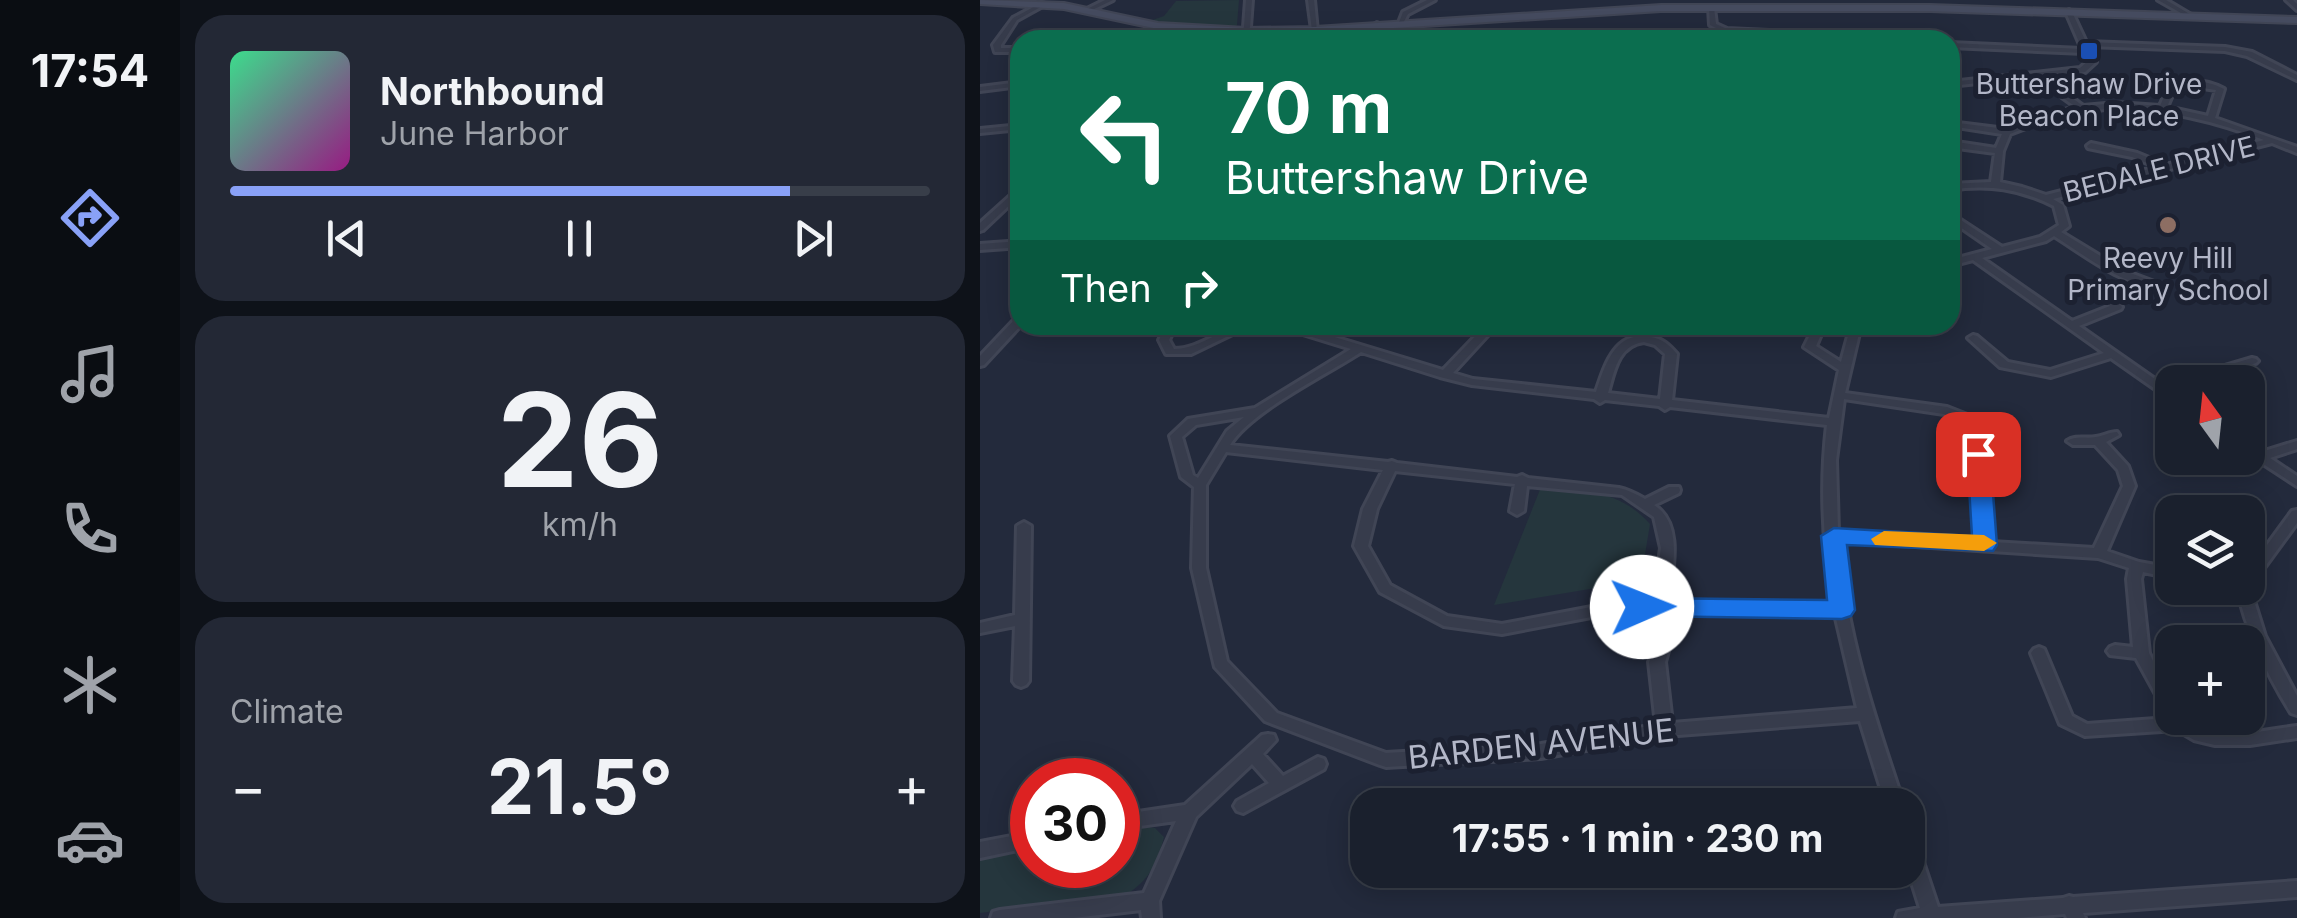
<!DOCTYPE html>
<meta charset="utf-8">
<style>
body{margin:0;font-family:Inter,sans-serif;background:#232835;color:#f1f3f6;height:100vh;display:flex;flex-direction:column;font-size:38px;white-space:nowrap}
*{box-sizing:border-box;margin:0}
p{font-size:32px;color:#9fa3aa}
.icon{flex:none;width:55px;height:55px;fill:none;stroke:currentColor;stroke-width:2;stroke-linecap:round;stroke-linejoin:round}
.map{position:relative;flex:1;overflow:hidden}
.drawer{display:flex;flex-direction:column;gap:15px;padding:15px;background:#0e1219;width:800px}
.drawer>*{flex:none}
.top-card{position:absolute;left:30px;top:30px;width:950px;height:305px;border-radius:30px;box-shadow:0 5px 25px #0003,0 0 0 2px #383e49;background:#0b6e4f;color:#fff;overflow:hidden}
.needle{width:65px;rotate:345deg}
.tools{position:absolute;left:1175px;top:365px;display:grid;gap:20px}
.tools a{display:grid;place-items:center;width:110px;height:110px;border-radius:20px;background:#1a202d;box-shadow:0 5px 25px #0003,0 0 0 2px #383e49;font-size:50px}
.speed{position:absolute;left:30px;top:758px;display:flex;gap:20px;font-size:50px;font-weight:700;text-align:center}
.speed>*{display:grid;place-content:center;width:130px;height:130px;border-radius:50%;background:#1a202d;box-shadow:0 5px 25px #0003,0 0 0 2px #383e49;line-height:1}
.speed .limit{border:15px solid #d22;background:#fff;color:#111}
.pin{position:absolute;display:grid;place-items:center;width:85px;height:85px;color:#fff;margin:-42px;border-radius:20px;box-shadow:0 5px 15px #0006}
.me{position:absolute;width:110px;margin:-55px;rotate:89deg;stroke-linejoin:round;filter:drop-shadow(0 0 8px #0008)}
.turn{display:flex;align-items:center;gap:35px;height:210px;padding:0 50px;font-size:45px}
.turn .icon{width:130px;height:130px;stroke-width:2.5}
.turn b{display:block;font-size:70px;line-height:85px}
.then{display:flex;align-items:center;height:95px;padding:0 50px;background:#0003;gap:20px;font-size:38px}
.big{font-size:75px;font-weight:700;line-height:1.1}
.drawer .tile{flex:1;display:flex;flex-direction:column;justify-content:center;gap:15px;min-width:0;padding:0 35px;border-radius:30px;background:#232835}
.drawer .dial{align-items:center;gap:0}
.dial b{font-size:130px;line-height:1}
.song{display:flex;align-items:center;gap:30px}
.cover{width:120px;height:120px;border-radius:15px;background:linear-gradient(135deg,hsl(150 70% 55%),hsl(310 70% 35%))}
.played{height:10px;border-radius:5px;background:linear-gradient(90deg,#89a1f7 80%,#383e49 80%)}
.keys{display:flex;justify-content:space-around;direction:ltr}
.heat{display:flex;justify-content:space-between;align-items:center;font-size:55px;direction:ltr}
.trip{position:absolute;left:370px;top:788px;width:575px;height:100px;border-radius:30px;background:#1a202d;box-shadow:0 5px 25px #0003,0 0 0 2px #383e49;font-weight:700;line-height:100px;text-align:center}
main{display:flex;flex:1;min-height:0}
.dock{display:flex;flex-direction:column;width:180px;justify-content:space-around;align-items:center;background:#0a0d12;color:#9fa3aa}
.dock .icon{width:70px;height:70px}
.dock .current{color:#89a1f7}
.dock b{font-size:45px;color:#f1f3f6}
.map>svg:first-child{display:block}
.green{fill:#25363d}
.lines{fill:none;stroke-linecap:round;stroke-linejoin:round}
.street-casing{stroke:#404555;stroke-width:6}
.secondary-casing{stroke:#404555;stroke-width:4}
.street{fill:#373c4c;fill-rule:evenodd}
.secondary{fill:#454b5f;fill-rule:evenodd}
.route{fill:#1a73e8;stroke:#114b97;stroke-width:2.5}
.slow{fill:#f59e0b}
.transit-dot{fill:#1a4fb4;stroke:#1c2131;stroke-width:4}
.education-dot{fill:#8d6e63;stroke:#1c2131;stroke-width:4}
.labels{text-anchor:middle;stroke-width:10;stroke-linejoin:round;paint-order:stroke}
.far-poi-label{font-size:28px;fill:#b3b7c8;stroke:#1c2131}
.far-street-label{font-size:28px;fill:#b3b7c8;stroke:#1c2131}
.street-label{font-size:32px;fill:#b3b7c8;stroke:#1c2131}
</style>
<main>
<nav class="dock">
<b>17:54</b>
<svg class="icon current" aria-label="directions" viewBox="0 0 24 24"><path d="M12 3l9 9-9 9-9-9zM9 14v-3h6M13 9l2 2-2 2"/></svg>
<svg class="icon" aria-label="music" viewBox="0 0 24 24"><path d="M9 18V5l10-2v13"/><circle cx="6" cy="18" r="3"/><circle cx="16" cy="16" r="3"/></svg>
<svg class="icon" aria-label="phone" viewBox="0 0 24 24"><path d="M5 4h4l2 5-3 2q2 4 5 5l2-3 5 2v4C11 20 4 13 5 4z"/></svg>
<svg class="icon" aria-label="climate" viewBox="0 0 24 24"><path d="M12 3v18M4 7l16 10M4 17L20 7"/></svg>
<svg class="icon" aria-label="car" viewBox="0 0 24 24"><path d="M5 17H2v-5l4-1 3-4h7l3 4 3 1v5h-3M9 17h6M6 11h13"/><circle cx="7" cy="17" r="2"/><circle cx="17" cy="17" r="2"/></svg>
</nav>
<section class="drawer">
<div class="tile">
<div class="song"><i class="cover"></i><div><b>Northbound</b><p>June Harbor</p></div></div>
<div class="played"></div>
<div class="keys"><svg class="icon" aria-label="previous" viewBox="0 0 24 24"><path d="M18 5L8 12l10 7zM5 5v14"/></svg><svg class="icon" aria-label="pause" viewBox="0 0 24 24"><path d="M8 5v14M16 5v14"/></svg><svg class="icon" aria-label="next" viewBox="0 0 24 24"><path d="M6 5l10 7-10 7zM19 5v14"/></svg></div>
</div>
<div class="tile dial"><b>26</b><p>km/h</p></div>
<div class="tile"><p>Climate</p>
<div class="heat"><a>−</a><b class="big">21.5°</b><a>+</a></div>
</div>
</section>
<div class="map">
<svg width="1317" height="918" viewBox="0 0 1317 918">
<rect width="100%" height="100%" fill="#232a3c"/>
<path class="green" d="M259 0 257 25 254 27 167 22 184 16 196 1Z
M561 487C606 492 637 488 670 524L660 585 622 587 514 605Z
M149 825 175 828 184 837C177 864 170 879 146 895L0 913V858L52 846V865H138V828Z"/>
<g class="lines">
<g class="street-casing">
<path id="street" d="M125 0H133L108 12 103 11Z
M266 0H272L270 27 265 40H257L264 27Z
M328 0H334L337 31 332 30Z
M447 0H455L428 14 422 25H418L423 12Z
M1178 0H1186L1213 16 1208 17Z
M1306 0H1313L1317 4V10Z
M61 3 66 4 37 20 21 45V48H40V52H15L13 45 33 18Z
M729 7 734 8 736 24 747 29 937 38 941 40H892L746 33 730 25Z
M1089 10 1092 12 1106 42 1245 47 1272 52 1317 75V80L1267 56 1245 51 1108 46 1113 51 1111 53 1116 62 1105 72 1063 76 1103 106 1137 103 1180 106 1189 85C1208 79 1227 80 1244 89L1235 118 1317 147V153L1292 143 1073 199 1083 205 1089 226 1081 232 1145 271 1177 283V287C1143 286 1103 254 1074 236L1066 241 1002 258 1092 321 1130 306 1121 295 1122 293H1130L1142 307 1141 309 1099 326 1192 391V399L1188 398 1131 358 1071 377 1020 367 988 338 993 335 997 336 1028 362 1070 370 1124 353 993 260 970 266V260L1012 249 970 220V213L1022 247 1060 237 1079 225 1074 206C1040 189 1008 184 970 190V184L1011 182 1015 153 970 147V141L1016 148 1022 134 970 126V122L1026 129 1062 116 1096 107 1054 77 970 86V82L1100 68 1108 61 1104 53 970 47V43L1102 49 1086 12ZM1210 86 1236 90 1228 116 1187 107 1195 88ZM1137 108C1188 110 1236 121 1284 140L1186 165 1157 153 1111 143 1107 146 1108 148 1152 157 1177 167 1066 195 1042 187 1020 182 1023 151 1030 134C1068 119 1097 111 1137 108Z
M397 23 400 25 408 40H400L394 25Z
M40 82V86L0 91V87Z
M40 125V129L0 133V129Z
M40 187V195L3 230 0 231V223Z
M40 241V247L0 250V244Z
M40 317 41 325 4 365 0 366V356L36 318Z
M186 325H196L189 340 194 349C222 349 243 325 271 325L211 354H186L179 340Z
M299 325H315L463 370 506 325H517L473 373 493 379 616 392C625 365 635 330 671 337 683 339 689 345 697 354L692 400 849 418 859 370 824 347 835 325H845L836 346 861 362 871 325H881L865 393 967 407 1000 420 1002 423 1012 542 1114 548 1143 486 1138 470 1115 445H1093L1087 441C1096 435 1105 439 1116 437 1124 436 1129 432 1137 432L1139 435 1126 442 1148 466 1155 486 1127 551 1159 562 1192 568V578L1163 572 1161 579 1169 653 1192 699V718H1205C1233 745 1282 730 1317 726V738L1270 745H1235L1214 740 1197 730 1105 736 1080 724 1051 653 1054 649 1059 647 1064 649 1092 716 1107 724 1189 718 1156 658 1130 655 1127 651 1130 647 1135 645 1153 647 1147 579 1149 568 1118 558 859 541C865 631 895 719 924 805H906L880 721 685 736 561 758 406 767 400 765 285 721 235 667 212 568 214 487 201 477 190 436 208 419 275 408 371 349 300 327ZM664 342 675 345 685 354 680 399 628 393C634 372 638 345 664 342ZM381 352 460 377 492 385 614 399 620 403 625 400 679 406 685 410 690 407 847 425C840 484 843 545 853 604L689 600C692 570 704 524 674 505L699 493 700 490 699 487H689L665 499C656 494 648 490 639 488L548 478 542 475 537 477 417 463 412 461 408 462 250 445C271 411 346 375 381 352ZM864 399 964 414 990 425 998 541 858 532 856 460ZM264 417 247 431 218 478 213 475 202 437 216 425ZM246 452 403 470 383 509 374 546 400 592 464 626 522 634 622 615 681 610 855 614 877 708 692 723 685 662 689 648 687 644 682 642 677 644 669 662 676 725 561 744 406 753 297 713 247 661 226 568V485ZM415 471 535 484 530 511 537 515 544 511 547 486 642 495 674 517 681 548 674 600 622 605 522 624 467 616 410 585 388 546 397 509Z
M1272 358 1276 359 1278 361 1276 363 1213 382H1196L1198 380Z
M1317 441V449L1290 458 1317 476V486L1268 454V445L1281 452Z
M1317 510V523L1273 583 1269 585 1285 636 1317 696V715L1311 713C1287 674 1267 634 1257 588H1268V571L1312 511Z
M44 522 51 526 49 681 46 685 41 687 36 685 33 681 35 626 0 633V623L35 615 37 526Z
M288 734 294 735 296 740 283 754 303 776 338 757 344 759 346 764 344 769 263 813 257 811 254 806 257 801 289 783 272 764 216 817 179 901 180 918H162L161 910 93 918H11L13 912 20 910 164 893 196 821 138 829V815L205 805 282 735Z
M52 832V847L0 858V842Z
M928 836 934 839 937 844 958 907 1083 898 1089 896 1093 897 1317 881V897L1103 913 1105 918H1087L1085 914 1037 918H916L918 912 940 908 928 870Z"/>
</g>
<g class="secondary-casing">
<path id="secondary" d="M0 0 84 3 178 23 266 28 335 27 681 5H950L1317 17V23L950 11H681L335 33 266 34 178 29 84 9 0 4Z"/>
</g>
<use href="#street" class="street"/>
<use href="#secondary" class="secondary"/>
</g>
<path class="route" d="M998 447 1010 454 1017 545 1013 551 867 545 875 610 871 616 862 619 662 616 653 614 649 607 653 600 662 598 847 600 841 536 854 528 992 536 987 454Z"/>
<path class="slow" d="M904 531 1004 535 1017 543 1004 551 895 545 891 539Z"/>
<rect class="transit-dot" x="1099" y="41" width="20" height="20" rx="5"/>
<circle class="education-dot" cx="1188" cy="225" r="10"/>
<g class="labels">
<g class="far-poi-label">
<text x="1109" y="94">Buttershaw Drive<tspan x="1109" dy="32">Beacon Place</tspan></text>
<text x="1188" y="268">Reevy Hill<tspan x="1188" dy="32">Primary School</tspan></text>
</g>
<g class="far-street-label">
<text transform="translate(1179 169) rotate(-14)" y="10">BEDALE DRIVE</text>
</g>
<g class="street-label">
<text transform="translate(561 744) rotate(-6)" y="11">BARDEN AVENUE</text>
</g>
</g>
</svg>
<div class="tools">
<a><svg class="needle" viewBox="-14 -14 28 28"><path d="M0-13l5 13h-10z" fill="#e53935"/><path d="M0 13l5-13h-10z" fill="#9fa3aa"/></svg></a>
<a><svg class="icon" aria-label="layers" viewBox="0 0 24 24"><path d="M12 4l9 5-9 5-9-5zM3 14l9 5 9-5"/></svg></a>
<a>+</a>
</div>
<div class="speed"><div class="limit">30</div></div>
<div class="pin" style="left:998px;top:454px;background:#d93025"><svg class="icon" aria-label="arrive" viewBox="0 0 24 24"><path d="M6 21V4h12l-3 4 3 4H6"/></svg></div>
<svg class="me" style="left:662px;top:607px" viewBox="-20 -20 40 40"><circle r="19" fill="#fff"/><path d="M0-13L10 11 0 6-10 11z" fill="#1a73e8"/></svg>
<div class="trip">17:55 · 1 min · 230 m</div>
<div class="top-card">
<div class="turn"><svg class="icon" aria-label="left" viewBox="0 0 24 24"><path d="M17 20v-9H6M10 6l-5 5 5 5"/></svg><div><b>70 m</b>Buttershaw Drive</div></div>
<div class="then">Then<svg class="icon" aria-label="right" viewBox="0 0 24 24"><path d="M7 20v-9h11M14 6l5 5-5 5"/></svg></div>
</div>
</div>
</main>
